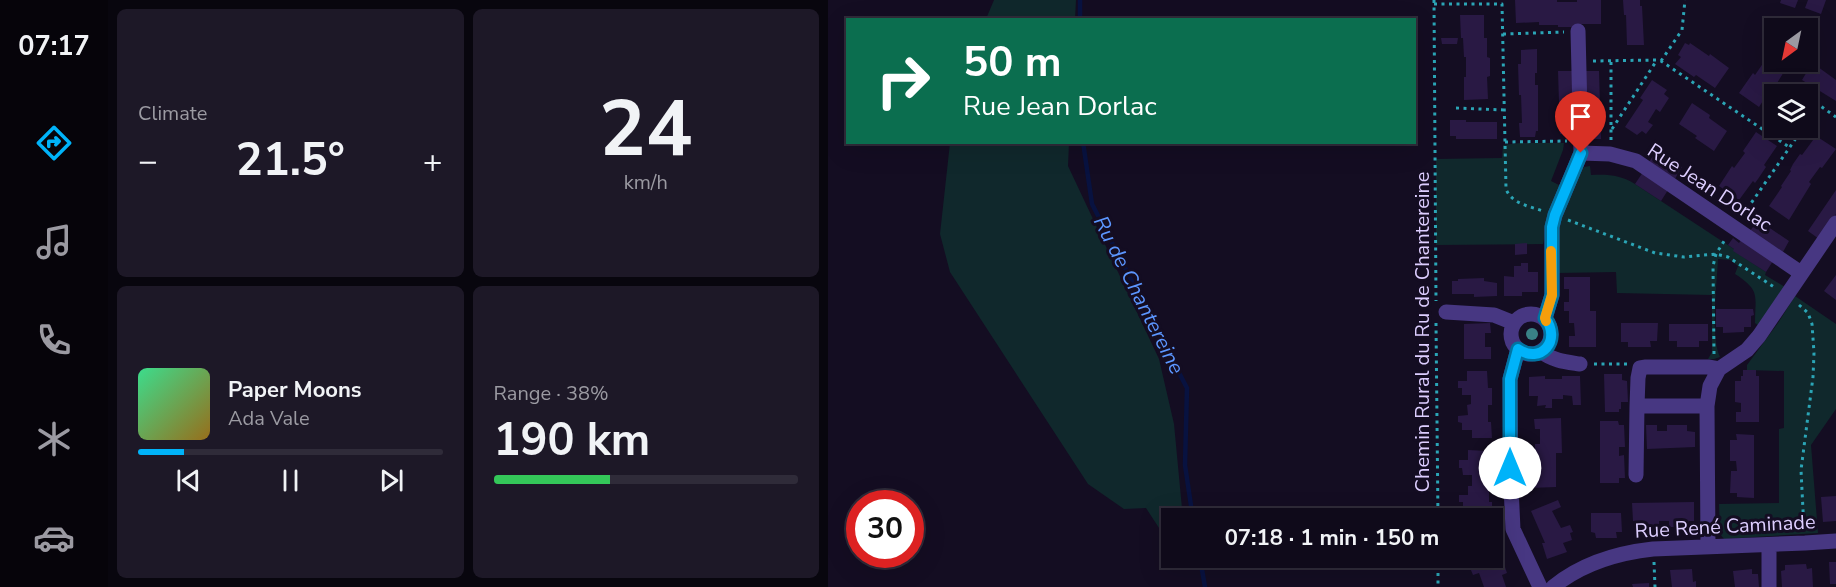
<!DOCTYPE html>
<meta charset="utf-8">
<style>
body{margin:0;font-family:"Nunito Sans",sans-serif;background:#1d1827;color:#f1f3f6;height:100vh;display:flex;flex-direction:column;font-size:22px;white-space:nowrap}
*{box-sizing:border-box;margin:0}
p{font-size:20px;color:#9b9aa2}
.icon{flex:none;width:33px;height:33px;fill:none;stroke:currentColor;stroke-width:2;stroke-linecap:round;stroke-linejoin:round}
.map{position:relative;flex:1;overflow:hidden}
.panel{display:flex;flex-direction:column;gap:9px;padding:9px;background:#08060e;width:720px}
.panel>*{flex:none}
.banner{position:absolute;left:18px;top:18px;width:570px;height:126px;border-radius:0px;box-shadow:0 6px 24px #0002,0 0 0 2px #2f2b39;background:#0b6e4f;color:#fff;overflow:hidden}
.needle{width:39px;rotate:213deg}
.tools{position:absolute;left:936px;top:18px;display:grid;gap:12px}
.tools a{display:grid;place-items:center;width:54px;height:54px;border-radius:0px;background:#0f0a1a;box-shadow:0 6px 24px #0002,0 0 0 2px #2f2b39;font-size:30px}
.speed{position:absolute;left:18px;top:490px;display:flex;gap:12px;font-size:30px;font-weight:700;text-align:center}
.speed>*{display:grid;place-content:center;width:78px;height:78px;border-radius:50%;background:#0f0a1a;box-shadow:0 6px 24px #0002,0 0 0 2px #2f2b39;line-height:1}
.speed .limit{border:9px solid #d22;background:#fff;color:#111}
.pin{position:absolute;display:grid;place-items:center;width:51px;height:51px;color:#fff;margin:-62px -26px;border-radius:50% 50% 50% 0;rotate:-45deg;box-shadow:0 0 6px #0007}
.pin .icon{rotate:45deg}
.me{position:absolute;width:66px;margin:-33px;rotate:0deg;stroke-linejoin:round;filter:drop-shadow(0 0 4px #0008)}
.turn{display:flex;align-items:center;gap:21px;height:126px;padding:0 18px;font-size:27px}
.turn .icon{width:78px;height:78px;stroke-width:2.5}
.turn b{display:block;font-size:42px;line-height:51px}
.big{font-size:45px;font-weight:700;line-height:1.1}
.panel .card{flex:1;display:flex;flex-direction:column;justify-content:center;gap:9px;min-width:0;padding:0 21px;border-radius:9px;background:#1d1827}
.panel .dial{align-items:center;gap:0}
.dial b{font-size:78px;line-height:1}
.song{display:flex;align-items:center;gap:18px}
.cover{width:72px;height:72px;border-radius:9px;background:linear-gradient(135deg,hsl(150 70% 55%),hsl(40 70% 35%))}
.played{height:6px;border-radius:3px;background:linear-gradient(90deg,#00b3f9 15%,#2f2b39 15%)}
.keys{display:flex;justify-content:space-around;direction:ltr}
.heat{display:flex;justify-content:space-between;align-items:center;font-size:33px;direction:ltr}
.charge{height:9px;border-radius:4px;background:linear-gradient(90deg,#34c759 38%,#2f2b39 0)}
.panel .tiles{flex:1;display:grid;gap:9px;grid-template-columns:repeat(2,1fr)}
.trip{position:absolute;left:333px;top:508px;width:342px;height:60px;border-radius:0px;background:#0f0a1a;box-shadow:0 6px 24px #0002,0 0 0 2px #2f2b39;font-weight:700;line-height:60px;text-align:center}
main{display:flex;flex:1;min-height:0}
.tabs{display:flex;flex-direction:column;width:108px;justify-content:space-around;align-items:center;background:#06040a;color:#9b9aa2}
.tabs .icon{width:42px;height:42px}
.tabs .active{color:#00b3f9}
.tabs b{font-size:27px;color:#f1f3f6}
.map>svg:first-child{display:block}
.green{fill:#10282c}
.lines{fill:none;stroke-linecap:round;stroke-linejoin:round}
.stream{stroke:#081240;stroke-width:4.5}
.building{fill:#291944}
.path{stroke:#2ba5b6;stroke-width:3;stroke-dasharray:3 4.5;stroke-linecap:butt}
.minor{stroke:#473782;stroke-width:15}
.tree{fill:#398286}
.route-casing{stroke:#0074a2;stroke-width:15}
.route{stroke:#00b3f9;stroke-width:10}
.slow{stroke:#f59e0b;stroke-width:10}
.labels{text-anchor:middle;stroke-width:6;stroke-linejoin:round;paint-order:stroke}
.street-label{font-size:20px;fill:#ddceff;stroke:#140d22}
.water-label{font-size:21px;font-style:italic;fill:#5c96ff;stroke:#140d22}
</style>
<main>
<nav class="tabs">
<b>07:17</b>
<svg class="icon active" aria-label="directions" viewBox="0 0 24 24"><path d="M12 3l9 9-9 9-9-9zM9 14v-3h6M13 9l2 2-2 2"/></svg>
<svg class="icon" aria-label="music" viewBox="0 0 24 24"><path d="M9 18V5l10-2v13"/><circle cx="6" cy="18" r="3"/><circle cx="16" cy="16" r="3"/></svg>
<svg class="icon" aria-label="phone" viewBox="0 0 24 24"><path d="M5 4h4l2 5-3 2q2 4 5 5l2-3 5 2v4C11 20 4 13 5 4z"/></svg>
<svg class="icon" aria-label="climate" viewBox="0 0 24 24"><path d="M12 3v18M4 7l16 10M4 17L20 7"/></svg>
<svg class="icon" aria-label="car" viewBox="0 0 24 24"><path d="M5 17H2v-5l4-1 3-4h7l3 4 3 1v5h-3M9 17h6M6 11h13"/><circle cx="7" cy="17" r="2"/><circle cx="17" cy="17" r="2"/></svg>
</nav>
<section class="panel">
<div class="tiles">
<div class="card"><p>Climate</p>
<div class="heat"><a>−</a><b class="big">21.5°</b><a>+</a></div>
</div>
<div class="card dial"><b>24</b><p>km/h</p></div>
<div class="card">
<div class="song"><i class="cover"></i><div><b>Paper Moons</b><p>Ada Vale</p></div></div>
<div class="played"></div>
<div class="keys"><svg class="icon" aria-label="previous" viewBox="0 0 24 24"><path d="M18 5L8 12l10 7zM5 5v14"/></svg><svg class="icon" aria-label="pause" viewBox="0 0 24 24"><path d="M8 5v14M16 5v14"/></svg><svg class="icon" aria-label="next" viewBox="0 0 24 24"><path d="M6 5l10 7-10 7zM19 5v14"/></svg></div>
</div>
<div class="card"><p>Range · 38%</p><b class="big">190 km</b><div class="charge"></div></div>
</div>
</section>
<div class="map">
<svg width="1008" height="587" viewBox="0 0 1008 587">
<rect width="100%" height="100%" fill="#140d22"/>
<path class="green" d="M166 0H248L247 19H158Z
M122 143H241L240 166 331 359 346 424 355 519H344L343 529 333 531 318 508 296 509 260 484 122 272 112 234Z
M692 143H736L735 150 723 181 733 186 718 229 715 244 608 245V159L674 158 675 145Z
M762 166 763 175C780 174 793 175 807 184L906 249V251L938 272 937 275 957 287 931 326 927 323C927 295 933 291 907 274L910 266 902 260 890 259C889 284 882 336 892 357L886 359H880L884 352V295L789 293 788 272 729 273V237L733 218 753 171 756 167Z
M967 296 1008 324V409L983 445 990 533 896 539 892 534 891 504 951 503V429L956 428V371L919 370V365L950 323Z"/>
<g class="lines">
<path class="stream" d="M252 20V0
M255 142 264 204 359 388 357 465 365 519
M372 558 377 587"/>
</g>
<path class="building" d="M687 0H729V2H749V0H773V24H749V27H730V25H711V22L688 23Z
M795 0H812V6H814L816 45H799L798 15H796Z
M953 0H970L967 8 952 3Z
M980 0H998L993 14 977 8Z
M632 15H656V38H659V57L662 58V76L659 77 660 99 636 100V77H638V57H636L635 38H633Z
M613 38H630L629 44H614Z
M946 42V62H962L946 88 944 87 931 107 911 93 925 73 927 75 938 59 936 58Z
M857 43 861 45 862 43 881 56 882 54 901 68 887 88 868 75 866 77 847 64 853 57 850 55Z
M709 49V73H707V85H710V131H708L707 137H692L691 123H694L693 95H691L690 64H693V50Z
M983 65 989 69 990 67 1008 80V101L974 80Z
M730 71H744L745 134H732Z
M757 71H771L773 139H763V133H759Z
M824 80 839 90 836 94 841 98 832 112 828 109 820 122 825 125 818 134 814 131 809 135 797 127 815 100 812 98Z
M864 103 882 115 881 118 899 131 886 151 867 138 869 136 851 124Z
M622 120H638V122H669V139H628V136H622Z
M928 132 949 146 936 165 938 167 930 179 927 183 925 181 911 200 891 186 904 166 906 168 917 153 915 151Z
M988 136 1008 149 994 168 992 167 981 182 983 184 961 220 941 206 954 187 953 186 963 171 962 170 965 164 972 154 974 155Z
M829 150 854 167 847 179 821 162Z
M815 172 840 190 833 201 807 184Z
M1008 190V214L991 239 980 231Z
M930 220 961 241 955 252 922 231Z
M905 238 911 243 913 240 945 261 938 272 905 251 906 249 900 245Z
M699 243V254L687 255V244Z
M693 263H700V272H710V292H694V296H676V276L686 277V266H693Z
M1008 275V300L996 291Z
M736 277H762V311H768V347H741V336H747L746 323H741V311H736V302H741V289H736Z
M656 278V281L669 283V296L646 297V294H624V281H630V279Z
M888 309H925L926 315 923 316V327H916V332L895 333V327H888Z
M662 323 663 333H657V347H663V359H636V324Z
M793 323H830L829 341H822L823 347H800V342H793Z
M841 324H880V341H871V347H849V341H841Z
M915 370H928V376H931V422H908V412H913V403L907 402V381H913V376H915Z
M639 371H659L660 388H664V405H660V422H663L664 438H644V430H634V423L630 422V416L640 415 639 405 643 404V395H634V388H630V381H639Z
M776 374H794V380L799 381 800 402H793V409H791V412H777Z
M717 376V379H734V376H752L753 405H745L744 396 735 395V399H724V408H717L718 405 709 406 710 396H701V377Z
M733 418 734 453H728V487L702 488V477H707L708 465 702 464 701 453H707V444H712V429H707L706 419Z
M772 421H790L791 425H796L797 447H791V456L796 455 797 478H791V483H772Z
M818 425H829V431H839V425H859V431L867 432V447L819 449Z
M908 434 926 435V498L909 497V493H902L903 471H909L908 461H902V440H909Z
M640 450 660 451 661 468H664V486H661V502H664V519H640V510H635V502H631V495H640V486H644V475H635L634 468H631V460H640Z
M1008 496V521L995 522 993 497Z
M730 500 733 507 724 511 733 528 742 525 745 532 742 533 744 540 735 543 739 552 719 559 714 543H717L703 511Z
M866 502V521H861V527H841V521H831V527H809V521H805L804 503Z
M763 513H793L794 532H788L789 538H768L767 533 763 532Z
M666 556 670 566 676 564 679 573 674 575 678 587H656L651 573 645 575 638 558H664Z
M1001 562H1008V584H1002Z
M978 564 979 569 984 568 985 587H954L953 571 957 570V565Z
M864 569 865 582 868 581V587H844L842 570Z
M924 569V574H930L931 587H907L905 571Z
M821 583V587H805L804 584Z"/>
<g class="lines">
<path class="path" d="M606 0 608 301
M606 4H674L678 189C684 204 701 206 715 211
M675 34 736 32
M765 61 829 60 833 61 961 147
M833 61 854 30 857 0
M628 108 676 110
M980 121 991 105 1008 117
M784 129 829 60
M783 140V61
M677 142 739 141
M915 215 975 128
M740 220 827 253 856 257 888 254 900 257 946 287
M971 305 980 313 984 324 986 353 985 377 973 470 976 530
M608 323 610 519
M886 354 885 266 888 254 898 238
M766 364H799
M610 558V587
M826 562 827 587"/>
<path class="minor" d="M750 31 753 153
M618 312 666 315 686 323
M683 334a20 20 0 1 1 40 0a20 20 0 1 1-40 0Z
M717 318 724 295V227L727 215 753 153 782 154 808 161 973 273
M690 349 682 379 683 487 685 529 712 587
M714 352C725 361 739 362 752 364
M879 406H809L810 378 812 368 818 367H880L891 369
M808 475 809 406
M941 545V587
M880 547 879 406 882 386 891 369 919 350 931 336 1008 223
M725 587C753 564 789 553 825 549L977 543 1008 541"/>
</g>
<circle class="tree" cx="704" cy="334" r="6"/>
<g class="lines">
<g class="route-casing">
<path id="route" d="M682 468V379L690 349C713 365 734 340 717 318L724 295V227L727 215 753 153"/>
</g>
<use href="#route" class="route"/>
<path class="slow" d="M718 321 717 318 724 295 723 251"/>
</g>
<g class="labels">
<g class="street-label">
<text transform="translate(882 187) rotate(33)" y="7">Rue Jean Dorlac</text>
<text transform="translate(594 332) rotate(-90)" y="7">Chemin Rural du Ru de Chantereine</text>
<text transform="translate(897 526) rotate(-3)" y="7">Rue René Caminade</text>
</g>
<g class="water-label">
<text transform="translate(311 295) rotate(63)" y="7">Ru de Chantereine</text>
</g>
</g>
</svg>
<div class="tools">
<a><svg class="needle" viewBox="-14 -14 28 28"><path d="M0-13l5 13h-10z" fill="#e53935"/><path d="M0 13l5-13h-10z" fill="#9b9aa2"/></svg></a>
<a><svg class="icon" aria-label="layers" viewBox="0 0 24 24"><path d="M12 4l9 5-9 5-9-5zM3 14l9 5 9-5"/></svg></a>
</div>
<div class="speed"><div class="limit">30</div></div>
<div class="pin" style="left:753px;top:153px;background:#d93025"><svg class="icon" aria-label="arrive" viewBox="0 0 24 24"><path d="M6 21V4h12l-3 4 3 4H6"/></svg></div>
<svg class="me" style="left:682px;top:468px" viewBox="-20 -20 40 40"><circle r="19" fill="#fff"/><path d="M0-13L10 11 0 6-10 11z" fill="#00b3f9"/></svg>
<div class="trip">07:18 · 1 min · 150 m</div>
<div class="banner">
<div class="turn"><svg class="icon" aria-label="right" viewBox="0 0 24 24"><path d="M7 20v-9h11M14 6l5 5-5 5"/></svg><div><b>50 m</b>Rue Jean Dorlac</div></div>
</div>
</div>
</main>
